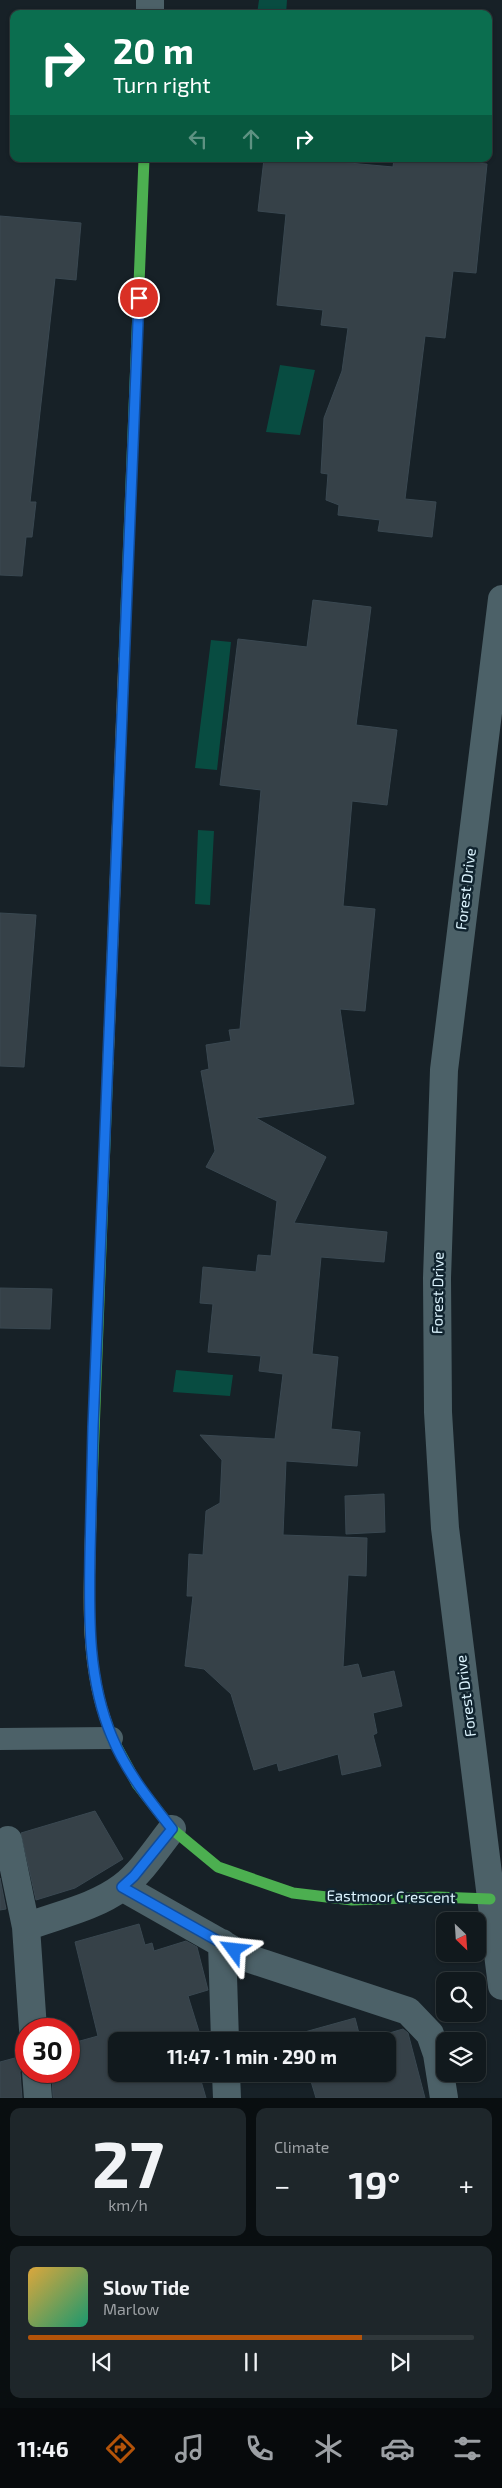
<!DOCTYPE html>
<meta charset="utf-8">
<style>
body{margin:0;font-family:"Exo 2",sans-serif;background:#1e262a;color:#f1f3f6;height:100vh;display:flex;flex-direction:column;font-size:19px;white-space:nowrap}
*{box-sizing:border-box;margin:0}
p{font-size:16px;color:#9ca0a4}
.icon{flex:none;width:28px;height:28px;fill:none;stroke:currentColor;stroke-width:2;stroke-linecap:round;stroke-linejoin:round}
.map{position:relative;height:2098px;overflow:hidden}
.side{display:flex;flex-direction:column;gap:10px;padding:10px;background:#090e10;flex:1}
.side>*{flex:none}
.guide{position:absolute;left:10px;top:10px;width:482px;height:152px;border-radius:10px;box-shadow:0 1px 4px #0004,0 0 0 1px #30383b;background:#0b6e4f;color:#fff;overflow:hidden}
.needle{width:32px;rotate:155deg}
.buttons{position:absolute;left:436px;top:1912px;display:grid;gap:10px}
.buttons a{display:grid;place-items:center;width:50px;height:50px;border-radius:10px;background:#11191d;box-shadow:0 1px 4px #0004,0 0 0 1px #30383b;font-size:25px}
.speed{position:absolute;left:15px;top:2018px;display:flex;gap:10px;font-size:25px;font-weight:700;text-align:center}
.speed>*{display:grid;place-content:center;width:65px;height:65px;border-radius:50%;background:#11191d;box-shadow:0 1px 4px #0004,0 0 0 1px #30383b;line-height:1}
.speed .limit{border:8px solid #d22;background:#fff;color:#111}
.pin{position:absolute;display:grid;place-items:center;width:42px;height:42px;color:#fff;margin:-21px;border:2px solid #fff;border-radius:50%;box-shadow:0 1px 5px #0007}
.me{position:absolute;width:55px;margin:-28px;rotate:300deg;stroke-linejoin:round;filter:drop-shadow(0 0 4px #0008)}
.turn{display:flex;align-items:center;gap:18px;height:105px;padding:0 20px;font-size:22px}
.turn .icon{width:65px;height:65px;stroke-width:2.5}
.turn b{display:block;font-size:35px;line-height:42px}
.lanes{display:flex;align-items:center;height:48px;padding:0 20px;background:#0003;justify-content:center;gap:25px;direction:ltr}
.lanes .off{opacity:.35}
.big{font-size:38px;font-weight:700;line-height:1.1}
.side .tile{flex:1;display:flex;flex-direction:column;justify-content:center;gap:8px;min-width:0;padding:0 18px;border-radius:10px;background:#1e262a}
.side .dial{align-items:center;gap:0}
.dial b{font-size:65px;line-height:1}
.song{display:flex;align-items:center;gap:15px}
.cover{width:60px;height:60px;border-radius:8px;background:linear-gradient(135deg,hsl(40 70% 55%),hsl(160 70% 35%))}
.played{height:5px;border-radius:2px;background:linear-gradient(90deg,#b45309 75%,#30383b 75%)}
.keys{display:flex;justify-content:space-around;direction:ltr}
.heat{display:flex;justify-content:space-between;align-items:center;font-size:28px;direction:ltr}
.side .tiles{flex:1;display:grid;gap:10px;grid-template-columns:1fr 1fr}
.tile:last-child{grid-column:span 2}
.trip{position:absolute;left:108px;top:2032px;width:288px;height:50px;border-radius:10px;background:#11191d;box-shadow:0 1px 4px #0004,0 0 0 1px #30383b;font-weight:700;line-height:50px;text-align:center}
.tab-bar{display:flex;height:80px;justify-content:space-around;align-items:center;background:#070a0c;color:#9ca0a4}
.tab-bar .icon{width:35px;height:35px}
.tab-bar .selected{color:#b45309}
.tab-bar b{font-size:22px;color:#f1f3f6}
.map>svg:first-child{display:block}
.water{fill:#084c41}
.building{fill:#364148;stroke:#3a4851}
.lines{fill:none;stroke-linecap:round;stroke-linejoin:round}
.lane{stroke:#4c6168;stroke-width:22}
.street{stroke:#4c6168;stroke-width:28}
.fast{stroke:#4caf50;stroke-width:11}
.slow{stroke:#ffc107;stroke-width:11}
.route-casing{stroke:#114b97;stroke-width:12}
.route{stroke:#1a73e8;stroke-width:9}
.labels{text-anchor:middle;stroke-width:5;stroke-linejoin:round;paint-order:stroke}
.street-label{font-size:15px;fill:#ddf5ff;stroke:#10232e}
</style>
<div class="map">
<svg width="502" height="2098" viewBox="0 0 502 2098">
<rect width="100%" height="100%" fill="#172127"/>
<path class="water" d="M259 0H287L286 14H257Z
M280 365 315 370 300 435 266 432Z
M211 640 231 642 217 770 195 768Z
M198 830 214 831 210 905 195 904Z
M176 1370 233 1375 230 1396 173 1392Z"/>
<path class="building" d="M264 159H306L393 167 394 159H438L487 164 476 273 453 271 445 338 425 336 405 499 436 502 432 537 378 531 380 520 338 515 339 505 326 500 328 474 321 473 324 418 342 371 348 328 321 325 323 310 277 305 286 214 258 211Z
M0 216 81 223 76 280 55 278 30 502H36L32 537H26L22 576 0 575Z
M313 600 371 607 356 725 397 730 387 805 352 801 343 906 375 909 365 1011 340 1009 354 1104 256 1118 326 1157 294 1223 387 1232 384 1262 321 1257 312 1354 338 1357 331 1429 360 1432 357 1466 286 1461 283 1535 367 1538 366 1576 348 1575 343 1667 358 1664 362 1678 394 1671 402 1706 373 1713 377 1733 373 1735 381 1766 342 1775 338 1754 279 1771 277 1763 254 1770 231 1694 204 1669 185 1666 193 1596H187L189 1554 203 1555 206 1511 220 1503 222 1460 200 1435 275 1439 283 1374 259 1371 261 1356 208 1352 213 1304 200 1303 203 1267 256 1272 258 1255 271 1256 277 1201 206 1167 215 1151 201 1071 209 1069 206 1045 231 1041 229 1030 240 1029 261 790 220 785 238 639 307 647Z
M0 913 36 915 24 1067 0 1066Z
M0 1288 52 1289 50 1329 0 1328Z
M384 1494 385 1532 346 1534 345 1496Z
M95 1811 123 1859 75 1888 36 1900 21 1833Z
M0 1878 6 1909 0 1910Z
M139 1924 145 1945 152 1943 154 1951 186 1941 197 1947 208 1990 188 1996 202 2041H116V2074H199L206 2098H53L52 2071H69V2044L98 2036 75 1942Z
M355 2018 361 2041H284L283 2038Z
M403 2029 408 2033 425 2098H316L310 2078 296 2082 293 2074H386V2041H362Z
M26 2055 20 2072 22 2098H0V2062Z"/>
<g class="lines">
<path class="lane" d="M0 1739 112 1738"/>
<path class="street" d="M150 14V0
M502 599 444 1070 437 1278 438 1412 445 1528 502 1986
M8 1840 26 1927 33 2029
M122 1887 247 1958 408 2011 430 2034 437 2054 444 2098
M26 1927C57 1915 94 1908 122 1887 142 1872 157 1848 172 1829
M222 1943 225 2041
M36 2071 38 2098
M226 2074 227 2098"/>
<path class="fast" d="M124 659 144 159
M91 1512 108 1063
M105 1718 112 1738 137 1784 172 1829 218 1867 293 1893 352 1900 437 1897 490 1899"/>
<path class="slow" d="M108 1063 124 659
M91 1512C90 1581 83 1652 105 1718"/>
</g>
<g class="lines">
<g class="route-casing">
<path id="route" d="M139 298 93 1427C92 1469 91 1511 90 1553 89 1615 87 1678 112 1737 126 1771 149 1800 172 1829L134 1876 122 1887 234 1950"/>
</g>
<use href="#route" class="route"/>
</g>
<g class="labels">
<g class="street-label">
<text transform="translate(466 889) rotate(-83)" y="5">Forest Drive</text>
<text transform="translate(438 1293) rotate(-89)" y="5">Forest Drive</text>
<text transform="translate(466 1696) rotate(-97)" y="5">Forest Drive</text>
<text transform="translate(391 1897) rotate(1)" y="5">Eastmoor Crescent</text>
</g>
</g>
</svg>
<div class="buttons">
<a><svg class="needle" viewBox="-14 -14 28 28"><path d="M0-13l5 13h-10z" fill="#e53935"/><path d="M0 13l5-13h-10z" fill="#9ca0a4"/></svg></a>
<a><svg class="icon" aria-label="search" viewBox="0 0 24 24"><circle cx="10" cy="10" r="6"/><path d="M15 15l6 6"/></svg></a>
<a><svg class="icon" aria-label="layers" viewBox="0 0 24 24"><path d="M12 4l9 5-9 5-9-5zM3 14l9 5 9-5"/></svg></a>
</div>
<div class="speed"><div class="limit">30</div></div>
<div class="pin" style="left:139px;top:298px;background:#d93025"><svg class="icon" aria-label="arrive" viewBox="0 0 24 24"><path d="M6 21V4h12l-3 4 3 4H6"/></svg></div>
<svg class="me" style="left:234px;top:1950px" viewBox="-20 -20 40 40"><path d="M0-17L14 15 0 8-14 15z" fill="#1a73e8" stroke="#fff" stroke-width="4"/></svg>
<div class="trip">11:47 · 1 min · 290 m</div>
<div class="guide">
<div class="turn"><svg class="icon" aria-label="right" viewBox="0 0 24 24"><path d="M7 20v-9h11M14 6l5 5-5 5"/></svg><div><b>20 m</b>Turn right</div></div>
<div class="lanes"><svg class="icon off" aria-label="left" viewBox="0 0 24 24"><path d="M17 20v-9H6M10 6l-5 5 5 5"/></svg><svg class="icon off" aria-label="ahead" viewBox="0 0 24 24"><path d="M12 20V5M6 11l6-6 6 6"/></svg><svg class="icon" aria-label="right" viewBox="0 0 24 24"><path d="M7 20v-9h11M14 6l5 5-5 5"/></svg></div>
</div>
</div>
<section class="side">
<div class="tiles">
<div class="tile dial"><b>27</b><p>km/h</p></div>
<div class="tile"><p>Climate</p>
<div class="heat"><a>−</a><b class="big">19°</b><a>+</a></div>
</div>
<div class="tile">
<div class="song"><i class="cover"></i><div><b>Slow Tide</b><p>Marlow</p></div></div>
<div class="played"></div>
<div class="keys"><svg class="icon" aria-label="previous" viewBox="0 0 24 24"><path d="M18 5L8 12l10 7zM5 5v14"/></svg><svg class="icon" aria-label="pause" viewBox="0 0 24 24"><path d="M8 5v14M16 5v14"/></svg><svg class="icon" aria-label="next" viewBox="0 0 24 24"><path d="M6 5l10 7-10 7zM19 5v14"/></svg></div>
</div>
</div>
</section>
<nav class="tab-bar">
<b>11:46</b>
<svg class="icon selected" aria-label="directions" viewBox="0 0 24 24"><path d="M12 3l9 9-9 9-9-9zM9 14v-3h6M13 9l2 2-2 2"/></svg>
<svg class="icon" aria-label="music" viewBox="0 0 24 24"><path d="M9 18V5l10-2v13"/><circle cx="6" cy="18" r="3"/><circle cx="16" cy="16" r="3"/></svg>
<svg class="icon" aria-label="phone" viewBox="0 0 24 24"><path d="M5 4h4l2 5-3 2q2 4 5 5l2-3 5 2v4C11 20 4 13 5 4z"/></svg>
<svg class="icon" aria-label="climate" viewBox="0 0 24 24"><path d="M12 3v18M4 7l16 10M4 17L20 7"/></svg>
<svg class="icon" aria-label="car" viewBox="0 0 24 24"><path d="M5 17H2v-5l4-1 3-4h7l3 4 3 1v5h-3M9 17h6M6 11h13"/><circle cx="7" cy="17" r="2"/><circle cx="17" cy="17" r="2"/></svg>
<svg class="icon" aria-label="filters" viewBox="0 0 24 24"><path d="M4 7h16M4 17h16"/><circle cx="9" cy="7" r="2"/><circle cx="15" cy="17" r="2"/></svg>
</nav>
